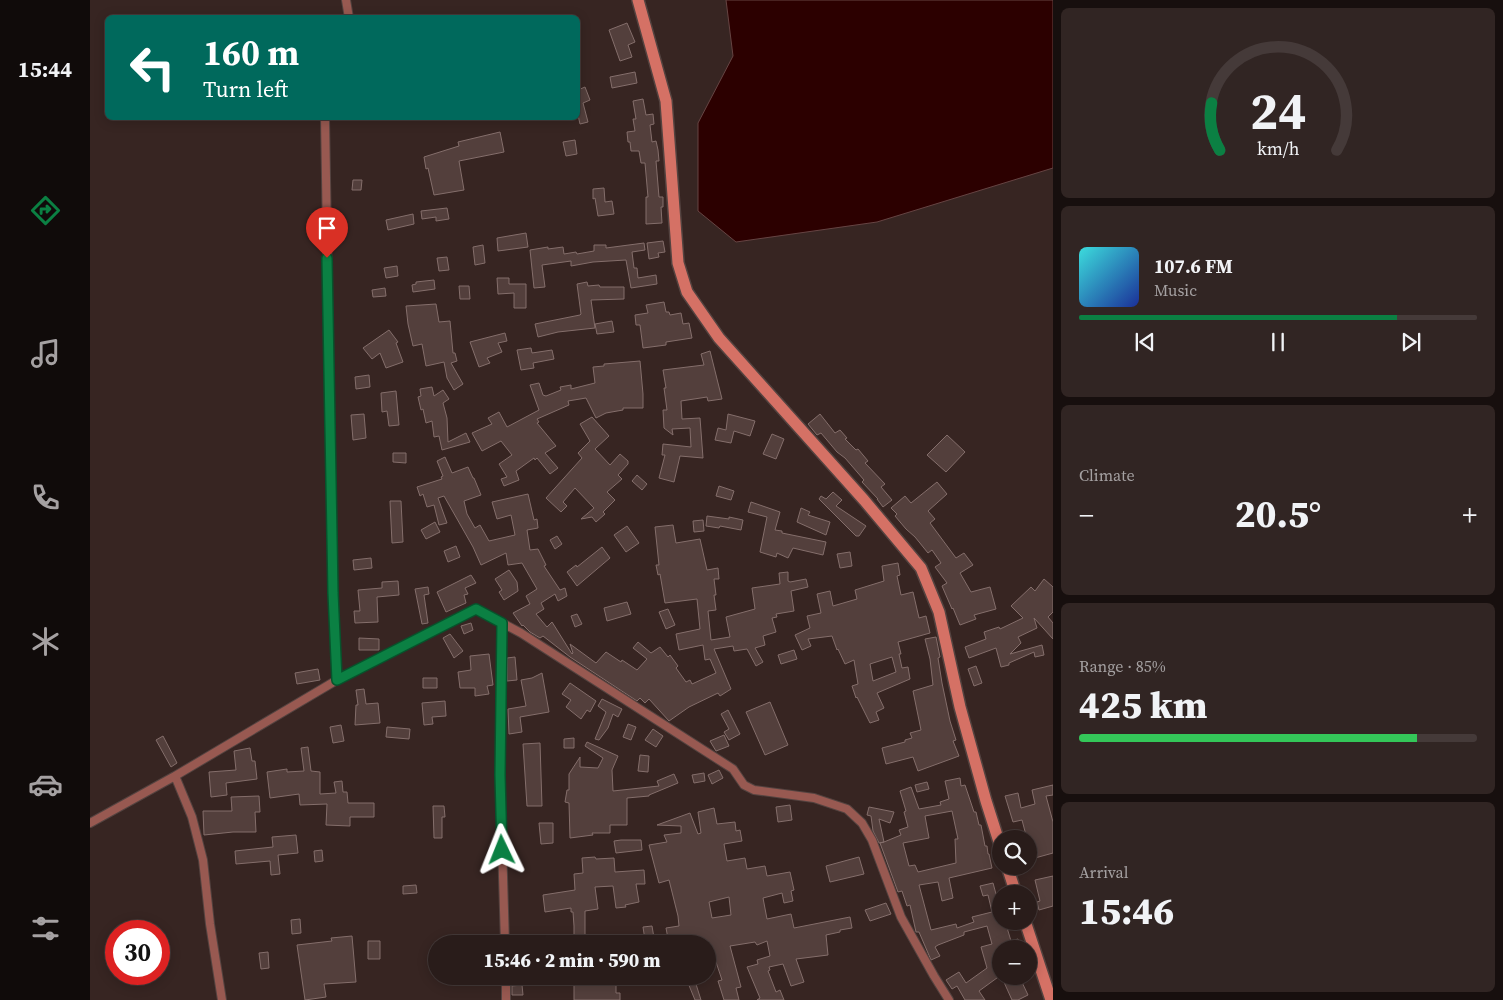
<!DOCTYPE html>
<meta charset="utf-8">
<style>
body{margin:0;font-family:"Source Serif 4",serif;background:#312523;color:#f1f3f6;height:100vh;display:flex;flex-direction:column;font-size:19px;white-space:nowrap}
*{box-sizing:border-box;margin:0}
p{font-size:16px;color:#a5a1a2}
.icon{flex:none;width:28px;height:28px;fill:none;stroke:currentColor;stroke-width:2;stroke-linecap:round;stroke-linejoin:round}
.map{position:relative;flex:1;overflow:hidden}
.details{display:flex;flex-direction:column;gap:8px;padding:8px;background:#170f0e;width:450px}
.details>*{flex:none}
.top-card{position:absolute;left:15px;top:15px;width:475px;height:105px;border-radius:8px;box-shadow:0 2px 12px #0003,0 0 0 1px #453a39;background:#00695c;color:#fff;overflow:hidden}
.controls{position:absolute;left:902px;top:830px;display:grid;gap:10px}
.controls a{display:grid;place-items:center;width:45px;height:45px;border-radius:50%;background:#291c1a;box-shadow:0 2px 12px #0003,0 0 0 1px #453a39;font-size:25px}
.speed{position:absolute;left:15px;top:920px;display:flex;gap:10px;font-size:25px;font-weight:700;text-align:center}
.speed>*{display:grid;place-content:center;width:65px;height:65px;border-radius:50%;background:#291c1a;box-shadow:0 2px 12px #0003,0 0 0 1px #453a39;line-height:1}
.speed .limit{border:8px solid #d22;background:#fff;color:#111}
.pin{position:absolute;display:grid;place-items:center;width:42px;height:42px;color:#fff;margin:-51px -21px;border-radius:50% 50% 50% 0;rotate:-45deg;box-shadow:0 0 5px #0007}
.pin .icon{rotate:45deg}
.me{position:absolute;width:55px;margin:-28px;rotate:358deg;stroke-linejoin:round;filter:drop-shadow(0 0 4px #0008)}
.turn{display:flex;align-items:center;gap:18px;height:105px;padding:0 15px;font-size:22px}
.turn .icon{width:65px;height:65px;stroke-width:2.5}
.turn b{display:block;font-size:35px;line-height:42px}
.big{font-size:38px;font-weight:800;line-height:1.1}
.details .widget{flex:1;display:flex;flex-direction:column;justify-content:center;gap:8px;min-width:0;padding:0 18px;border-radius:8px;background:#312523}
.details .dial{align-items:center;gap:0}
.dial svg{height:130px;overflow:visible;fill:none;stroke:#453a39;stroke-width:7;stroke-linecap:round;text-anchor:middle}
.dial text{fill:#f1f3f6;stroke:none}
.song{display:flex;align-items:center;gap:15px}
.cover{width:60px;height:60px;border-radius:8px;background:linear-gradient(135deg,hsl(180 70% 55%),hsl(230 70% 35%))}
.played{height:5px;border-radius:2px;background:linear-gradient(90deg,#0b8043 80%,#453a39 80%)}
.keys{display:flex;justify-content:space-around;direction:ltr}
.heat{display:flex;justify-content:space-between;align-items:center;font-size:28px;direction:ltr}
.charge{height:8px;border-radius:4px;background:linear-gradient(90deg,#34c759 85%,#453a39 0)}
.trip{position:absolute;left:338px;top:935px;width:288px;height:50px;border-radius:25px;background:#291c1a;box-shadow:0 2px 12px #0003,0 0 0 1px #453a39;font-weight:800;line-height:50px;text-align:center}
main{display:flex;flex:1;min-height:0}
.menu{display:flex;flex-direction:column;width:90px;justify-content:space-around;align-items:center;background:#100b0a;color:#a5a1a2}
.menu .icon{width:35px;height:35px}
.menu .on{color:#0b8043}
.menu b{font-size:22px;color:#f1f3f6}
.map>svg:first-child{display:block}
.water{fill:#2c0000;stroke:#664443}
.building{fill:#533f3c;stroke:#846e6b;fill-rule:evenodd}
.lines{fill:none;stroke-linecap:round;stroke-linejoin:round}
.minor-casing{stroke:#544340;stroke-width:10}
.secondary-casing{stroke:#544340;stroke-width:14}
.minor{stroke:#985951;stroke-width:8}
.secondary{stroke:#d57165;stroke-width:11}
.route-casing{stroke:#07532c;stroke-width:12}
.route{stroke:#0b8043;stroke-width:9}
</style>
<main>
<nav class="menu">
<b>15:44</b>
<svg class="icon on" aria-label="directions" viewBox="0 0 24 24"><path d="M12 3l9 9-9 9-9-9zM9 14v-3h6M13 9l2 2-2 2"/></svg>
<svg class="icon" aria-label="music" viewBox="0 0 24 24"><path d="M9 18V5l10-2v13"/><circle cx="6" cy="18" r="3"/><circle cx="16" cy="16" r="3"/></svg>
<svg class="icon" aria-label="phone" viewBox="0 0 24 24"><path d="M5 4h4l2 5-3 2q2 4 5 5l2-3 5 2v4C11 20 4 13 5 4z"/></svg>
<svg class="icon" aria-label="climate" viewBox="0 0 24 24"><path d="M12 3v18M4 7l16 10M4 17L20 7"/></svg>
<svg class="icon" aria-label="car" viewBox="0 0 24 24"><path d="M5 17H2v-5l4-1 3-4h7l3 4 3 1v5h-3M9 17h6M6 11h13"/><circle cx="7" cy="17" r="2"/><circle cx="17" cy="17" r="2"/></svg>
<svg class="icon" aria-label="filters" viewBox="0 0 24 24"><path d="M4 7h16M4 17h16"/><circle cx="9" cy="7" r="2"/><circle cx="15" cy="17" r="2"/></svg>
</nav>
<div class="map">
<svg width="963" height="1000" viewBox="0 0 963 1000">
<rect width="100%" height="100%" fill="#372522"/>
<path class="water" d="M636 0H963V168L787 222 646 242 608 211V123L643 56Z"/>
<path class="building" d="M537 23 545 42 538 45 542 57 530 61 519 30Z
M545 72 547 83 522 88 520 77Z
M495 87 500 100 493 103 498 122 490 124 488 115V90Z
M553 99 556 115 563 114 564 124 560 125 562 142 566 141 568 150 569 161H566L569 197H573V207H571L572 223 556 224V197H558L555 163H551L549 151H541L540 142H538L537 132 545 131 543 119H546L543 101Z
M410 132 414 152 369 161 374 190 344 195 338 168 336 169 334 157 369 146 368 142Z
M485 140 487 154 476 156 473 142Z
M263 180H272L271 190H262Z
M514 188 515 202 522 201 524 214 508 216 505 198 503 199V189Z
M357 208 359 219 346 221V217L332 219 331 211Z
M323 214 324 224 298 230 296 220Z
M436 233 438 247 408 251 407 238Z
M573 241 575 252 568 253 569 257 559 259 557 243Z
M554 243 555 250 542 252 544 268H547L548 278 566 275 567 284 541 288 536 260 503 262 481 266V261L452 265 455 287 444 288 440 250 458 247V249L473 247 474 254 486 252 487 254 504 251V245H516V248Z
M393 245 395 263 385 265 383 247Z
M357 257 359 270 349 271 347 258Z
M307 266 308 276 296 278 294 268Z
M407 278H419V284H436V308H424V293L408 294Z
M344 280 345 289 323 292 322 285 326 284V282Z
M497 282 498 286 509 285 510 287H534V299L501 300 505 328 468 332 448 337 445 324 490 315 491 314 487 284Z
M369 286H379L380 299H370Z
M295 288 296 296 283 297 282 290Z
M574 302 576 312H579L580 315 591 313 593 324 599 323 602 338 576 342V345L553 348 550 325H546L545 315 558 313 556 305Z
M346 304 349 322 360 321 363 353H365L367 361 361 363 373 384 364 390 357 378 354 362 336 366 332 344 323 346 318 324 316 306Z
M522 321 524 332 507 334 505 324Z
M299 330 308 342 306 343 313 362 296 368 290 353 282 359 273 348Z
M415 333 417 341 408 343 412 352 397 358 400 363 389 367 380 342Z
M441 348 442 353 462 350 464 359 443 363 444 368 431 370 427 350Z
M620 351 632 399 618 401 617 397 591 401 592 419 610 418 613 458 590 456 584 482 569 478 575 455H572L573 444 601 447 600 428 582 429 583 435 574 428 573 410H577L574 388H576L573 370 614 365 611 354Z
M550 361 553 394V408H533V410L516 413 506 418 496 398 478 401 479 405 447 419 449 422 447 423 466 446 455 453 468 468 460 474 447 458 445 460 444 458 426 471 429 480 414 486 411 479 417 477 409 464 422 455 411 441 392 451 382 433 402 424 398 418 409 412 417 427 449 410 440 385 449 383 453 395 456 396 471 390 470 387 481 385V389L505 383 503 367 514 366V364Z
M279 375 280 387 266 389 265 377Z
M342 387 344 396 353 390 359 399 353 403 357 418 358 442 376 433 380 442 352 450 349 436 344 437 342 421 336 423 333 409 331 410 328 397 331 396 330 389Z
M306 391 309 425 299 426 297 411 292 412 291 393Z
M274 414 276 438 263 440 261 415Z
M638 414 665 421 660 436 644 431 641 443 625 440 628 428 636 430Z
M730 414 745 433 750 430 757 438 755 439 766 450 768 449 778 461 775 463 795 484 791 487 802 500 793 507 787 499H788L772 482 774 480 755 458 747 452 731 433 727 435 718 424Z
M502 417 519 436 505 449 520 465 530 454 538 461V464L528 475 532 479 517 492 525 500 513 512 515 514 506 522 502 517 491 519 504 508 485 488 473 502 477 506 471 512 456 498 492 458 488 453 500 441 490 424Z
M682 434 694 439 686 459 673 454Z
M857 435 875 452 856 472 837 455Z
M303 453H316V463L303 462Z
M355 457 362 473 378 467 383 478H384L391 495 374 501 377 514 385 528 390 525 399 541 425 535 421 515 407 519 402 502 438 494 444 520 447 519 448 528 437 530 440 550 448 549 456 565 454 566 470 590 475 588 477 596 468 601 465 594 451 603 454 609 446 614 457 627 462 622 482 654 483 653 480 644 506 663 516 652 531 662 532 660 547 670 557 659 543 648 548 642 561 653 570 647 578 657 580 655 588 666 586 668 596 682 600 680 602 684 626 673 620 659 615 660 613 645 589 650 586 634 610 629 607 599 575 603 570 574 568 575 566 565H569L565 527 583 525 586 543 610 539 617 570 628 568 629 579H624L626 595H624L626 610 618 611 621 640 640 637 636 617 665 609 662 588 690 584 689 573 698 572V581L700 582 716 579 718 587 701 591 704 611 686 614 687 617 682 618 686 632 673 636 675 645 665 648 673 662 666 666 657 649 644 651 643 646 624 649 641 689 630 696 628 693 599 707 579 721 559 699 555 703 550 698 547 701 480 657 453 636 450 638 440 632 433 625 432 626 423 613 440 604 436 596 447 589 432 563 418 565 416 553 391 565 383 547 354 496 348 498 357 523 349 525 344 505 337 507 333 494 330 496 327 487 352 479 351 477 353 476 347 461Z
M547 475 557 484 552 490 542 481Z
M847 482 857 494 838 511 845 519 840 523 866 558 874 553 883 565 870 573 881 592 900 587 906 609 884 615 886 619 870 625 863 608 862 609 852 586 857 583 845 567 851 563 842 550 838 553 825 537 816 529 805 516 807 514 801 508 815 496 821 503Z
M629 486 644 491 641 500 626 496Z
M743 492 752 500 746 506 776 526 769 536H766L729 499 731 496 736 499Z
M300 501H311L313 542 302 543Z
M661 502 690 512 685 530 692 531V533L736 542 733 555 703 548 698 558 687 553 686 557 670 552 677 517 658 512Z
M711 508 720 512 718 515 740 522 736 535 707 522Z
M617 516 639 519V517L653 520 651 530 630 526 629 528 616 526Z
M613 520 614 531 604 532 603 521Z
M345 522 350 532 336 539 331 530Z
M537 526 549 543 536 552 524 535Z
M467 536 472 544 465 549 460 540Z
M366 546 370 557 358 562 354 551Z
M512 547 520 558 487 586 477 572 486 565 487 567Z
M760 552 762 566 750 568 747 554Z
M281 558 282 568 264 570 263 560Z
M808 563 810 575 807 576 811 595 823 592 829 618 836 616 840 633 808 642 811 654H809L812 668 818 667 820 679 787 693 794 708 786 712 789 720 780 723 767 697 766 698 762 686 768 684 764 660 755 664 748 649 747 650 742 636 718 639 721 646 712 650 705 635 720 628 717 616 731 613 727 594 740 591 743 606 767 599 765 590 794 581 792 566ZM802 657 806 672 783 681 780 664Z
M419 570 427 582 428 591 414 600 409 592 412 590 405 579Z
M381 575 386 583 375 588 378 594 374 595 376 603 356 612 347 592Z
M954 579 963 587V612L958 617 963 623V639L944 618 947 628 928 637 931 643 920 654 952 645 954 655 945 657 944 652 919 663V665L911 667 906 648 879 658 875 647 896 639 894 632 909 627 910 629 933 618 921 606 941 587 945 591Z
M308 581 309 595 287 597 288 622 265 623 264 611H270L268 590 292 588V582Z
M338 587 339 594 334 595 338 623 332 624 325 589Z
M537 602 541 614 517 621 514 608Z
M578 609 585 625 576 629 569 612Z
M487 614 492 624 485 627 481 616Z
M381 623 383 630 374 634 371 626Z
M360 634 373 651 364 658 353 638Z
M846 637 850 657 848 658 852 683 860 721 866 740 863 741 869 756 828 771 823 757 796 764 792 748 815 742V740L822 738 820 733 831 730 823 691 843 685 840 659 835 639Z
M269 638 289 639V650H269Z
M704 650 707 659 691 664 688 655Z
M399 654 403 685 397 686 399 694 385 696V688H370L368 672 381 670 380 656Z
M425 657 427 680 417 681V658Z
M886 666 892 683 884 686 878 669Z
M228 669 230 680 207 684 205 673Z
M452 673 459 712 430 717 432 732 419 734 418 709 436 706 431 680 442 678Z
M333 678H347V688H333Z
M480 683 506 701 500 712 497 710 491 719 476 707 481 700 472 694Z
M274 689 276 704 288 703 290 723 265 725 266 705H268L266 690Z
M512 699 532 709 528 717 523 714 518 728 509 740 505 739 516 712 508 706Z
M355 701 356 716 342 717 343 724 334 725 332 703Z
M680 702 698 745 675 755 656 712Z
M638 710 650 734 639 740 634 732 639 729 631 714Z
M538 724 546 727 541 740 533 737Z
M251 725 254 741 243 743 240 727Z
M297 727 320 729 319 739 296 737Z
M563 729 573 736 566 747 555 740Z
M634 735 639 746 626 751 620 741Z
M73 736 87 763 81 767 66 740Z
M484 738V748H474V739Z
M497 742 528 756 522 770 523 791 569 786 567 781 584 774 588 783 559 795V796L537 798V825H520V833H502L503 835 480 838 479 803 475 802 477 790H479V774L490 757V767L508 768 513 758 495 746Z
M450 743 452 806H437L433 744Z
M218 747 221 771 230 772V794L246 793 244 782 252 781 253 792H257L258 803H284V817H260V826L236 825 237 804 210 805 209 794 180 798 177 772 197 769V772L214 771 211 748Z
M160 748 162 761H165L167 779 136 783 137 795 121 797 119 772 146 770 144 751Z
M550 755 559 756 558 772 548 771Z
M629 770 633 778 622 784 618 775Z
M614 773 615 781 604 783 602 775Z
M870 778 871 786 875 785 884 812H886L889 825H891L895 846H897L898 854H899L902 868 859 878 863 898 852 901 848 882 829 885 841 930 866 924 867 928 884 922 882 917 902 912 898 895 893 896 890 886 903 883 909 905 911 904V921H915L921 941 928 939 931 949H911V975L889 991 895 1000H875L867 986 862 989 856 980 869 972 876 983 897 968 891 947 902 944 897 926 874 932V935L848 945 845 947 850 956 841 960 829 932H826L820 905 817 906 812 891 808 892 790 843 794 842 789 843 783 831 781 816 777 815 779 807 804 812 800 823 789 819 794 842 811 835 809 830 818 827 814 812 816 811 810 791 821 787 829 809 851 805 850 802 859 799 855 781ZM862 811 868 839H865L866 863 828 872 825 865 819 866 813 843 839 838 835 816Z
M837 782 839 789 827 792 825 785Z
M963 785V795L956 796 963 822V853L945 858 939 839H937L932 820 923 822 915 796 928 793 931 808 945 804 942 790Z
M169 796 170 812H165L166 832H143L114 835 113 811H142L141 797Z
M700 805 702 820 688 822 686 807Z
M343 806H354L355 817H352V838H344Z
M624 808 627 824 645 822 646 831 650 830 652 841 634 844 637 861 655 858 657 869 675 866 677 876 700 872 704 890 701 891 703 901 694 903 692 893 673 898 677 919 701 914 704 928 760 917 762 928 750 930V932L736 935 738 955 706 959 714 982 701 986 693 964 679 967 680 970 678 971 686 992 690 990 694 1000H667L670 998 657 967 668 964 667 960 680 956 677 941 667 945 665 942 640 946 651 987 646 988 649 1000H634L628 981 632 980 626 962 616 963V944H579L576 928 589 926 588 916 579 880 569 883 559 845 577 842 574 835 591 833V826L567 825 600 813 608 834 611 833 608 812ZM639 897 641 915 622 918 619 902Z
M449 823H463V843L451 844Z
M206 835 208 853 188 855 190 874 181 875 180 861 146 864 145 851 183 847 182 837Z
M531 840H551L552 850 526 853 524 841Z
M232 850 233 861 225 862 224 851Z
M505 857 506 859 524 858 525 872 554 870 555 884H546L549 902 535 905 536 907 526 908 523 886 505 887 508 909 495 911V944H484V926L483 912H481V908L455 912 453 895 485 890 484 874 493 873 492 858Z
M769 857 774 874 740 882 736 866Z
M963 876V906L949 910 947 902 950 901 945 880Z
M326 885 327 893 313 894V886Z
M796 903 801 914 780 921 775 910Z
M210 919 211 933 202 934 201 920Z
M562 926 564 938 555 940 553 927Z
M262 936 266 982 234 984 236 997 215 1000 207 945 242 941 241 938Z
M278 941H290V959H278Z
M178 952 179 968 171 969 169 953Z
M484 976H526V993H530V1000H484Z
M922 976H929L938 995 928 1000H922L913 980Z
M605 981 611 1000H605L598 983Z
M432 985 433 995H422V986Z"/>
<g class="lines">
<g class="minor-casing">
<path id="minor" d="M256 0 259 18
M235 118 243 593 247 680
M412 623 410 775 415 944
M85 776 102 817 113 860 120 924 132 1000
M0 823 85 776 247 680 386 609 431 633 643 769 654 785 664 790 724 798 757 809 772 823 782 840 811 917 844 976 859 1000
M416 976V1000"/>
</g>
<g class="secondary-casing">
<path id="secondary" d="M548 0 576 101 588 263 597 292 629 338 774 500 831 568 849 612 870 707 896 801 911 848
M917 866 926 894
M935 921 961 1000"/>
</g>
<use href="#minor" class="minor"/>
<use href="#secondary" class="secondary"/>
</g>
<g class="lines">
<g class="route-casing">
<path id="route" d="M237 258 243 593 247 680 386 609 412 623 410 775 412 850"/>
</g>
<use href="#route" class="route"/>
</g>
</svg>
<div class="controls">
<a><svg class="icon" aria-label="search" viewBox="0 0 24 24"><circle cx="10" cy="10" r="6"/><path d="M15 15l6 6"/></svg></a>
<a>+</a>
<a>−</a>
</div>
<div class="speed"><div class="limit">30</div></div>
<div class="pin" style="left:237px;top:258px;background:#d93025"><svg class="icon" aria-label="arrive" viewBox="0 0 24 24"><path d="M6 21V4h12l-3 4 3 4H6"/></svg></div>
<svg class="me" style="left:412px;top:850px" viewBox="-20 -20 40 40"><path d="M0-17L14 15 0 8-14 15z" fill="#0b8043" stroke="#fff" stroke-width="4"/></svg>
<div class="trip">15:46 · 2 min · 590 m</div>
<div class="top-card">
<div class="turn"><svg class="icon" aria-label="left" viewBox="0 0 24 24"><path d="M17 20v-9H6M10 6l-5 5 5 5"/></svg><div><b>160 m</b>Turn left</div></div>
</div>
</div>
<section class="details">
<div class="widget dial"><svg viewBox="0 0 100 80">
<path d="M14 69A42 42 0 1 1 86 69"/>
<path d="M14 69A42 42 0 0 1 9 40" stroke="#0b8043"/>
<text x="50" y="56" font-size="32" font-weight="700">24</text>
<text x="50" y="72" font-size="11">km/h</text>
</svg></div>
<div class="widget">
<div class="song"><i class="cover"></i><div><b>107.6 FM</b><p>Music</p></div></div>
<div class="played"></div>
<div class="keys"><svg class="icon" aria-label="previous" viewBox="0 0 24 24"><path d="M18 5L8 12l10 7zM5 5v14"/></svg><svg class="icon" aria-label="pause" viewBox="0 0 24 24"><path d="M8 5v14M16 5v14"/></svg><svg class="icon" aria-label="next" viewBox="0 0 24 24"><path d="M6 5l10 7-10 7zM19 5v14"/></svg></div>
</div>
<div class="widget"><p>Climate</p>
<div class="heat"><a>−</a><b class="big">20.5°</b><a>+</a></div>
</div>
<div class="widget"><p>Range · 85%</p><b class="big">425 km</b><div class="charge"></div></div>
<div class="widget"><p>Arrival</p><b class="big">15:46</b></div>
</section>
</main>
